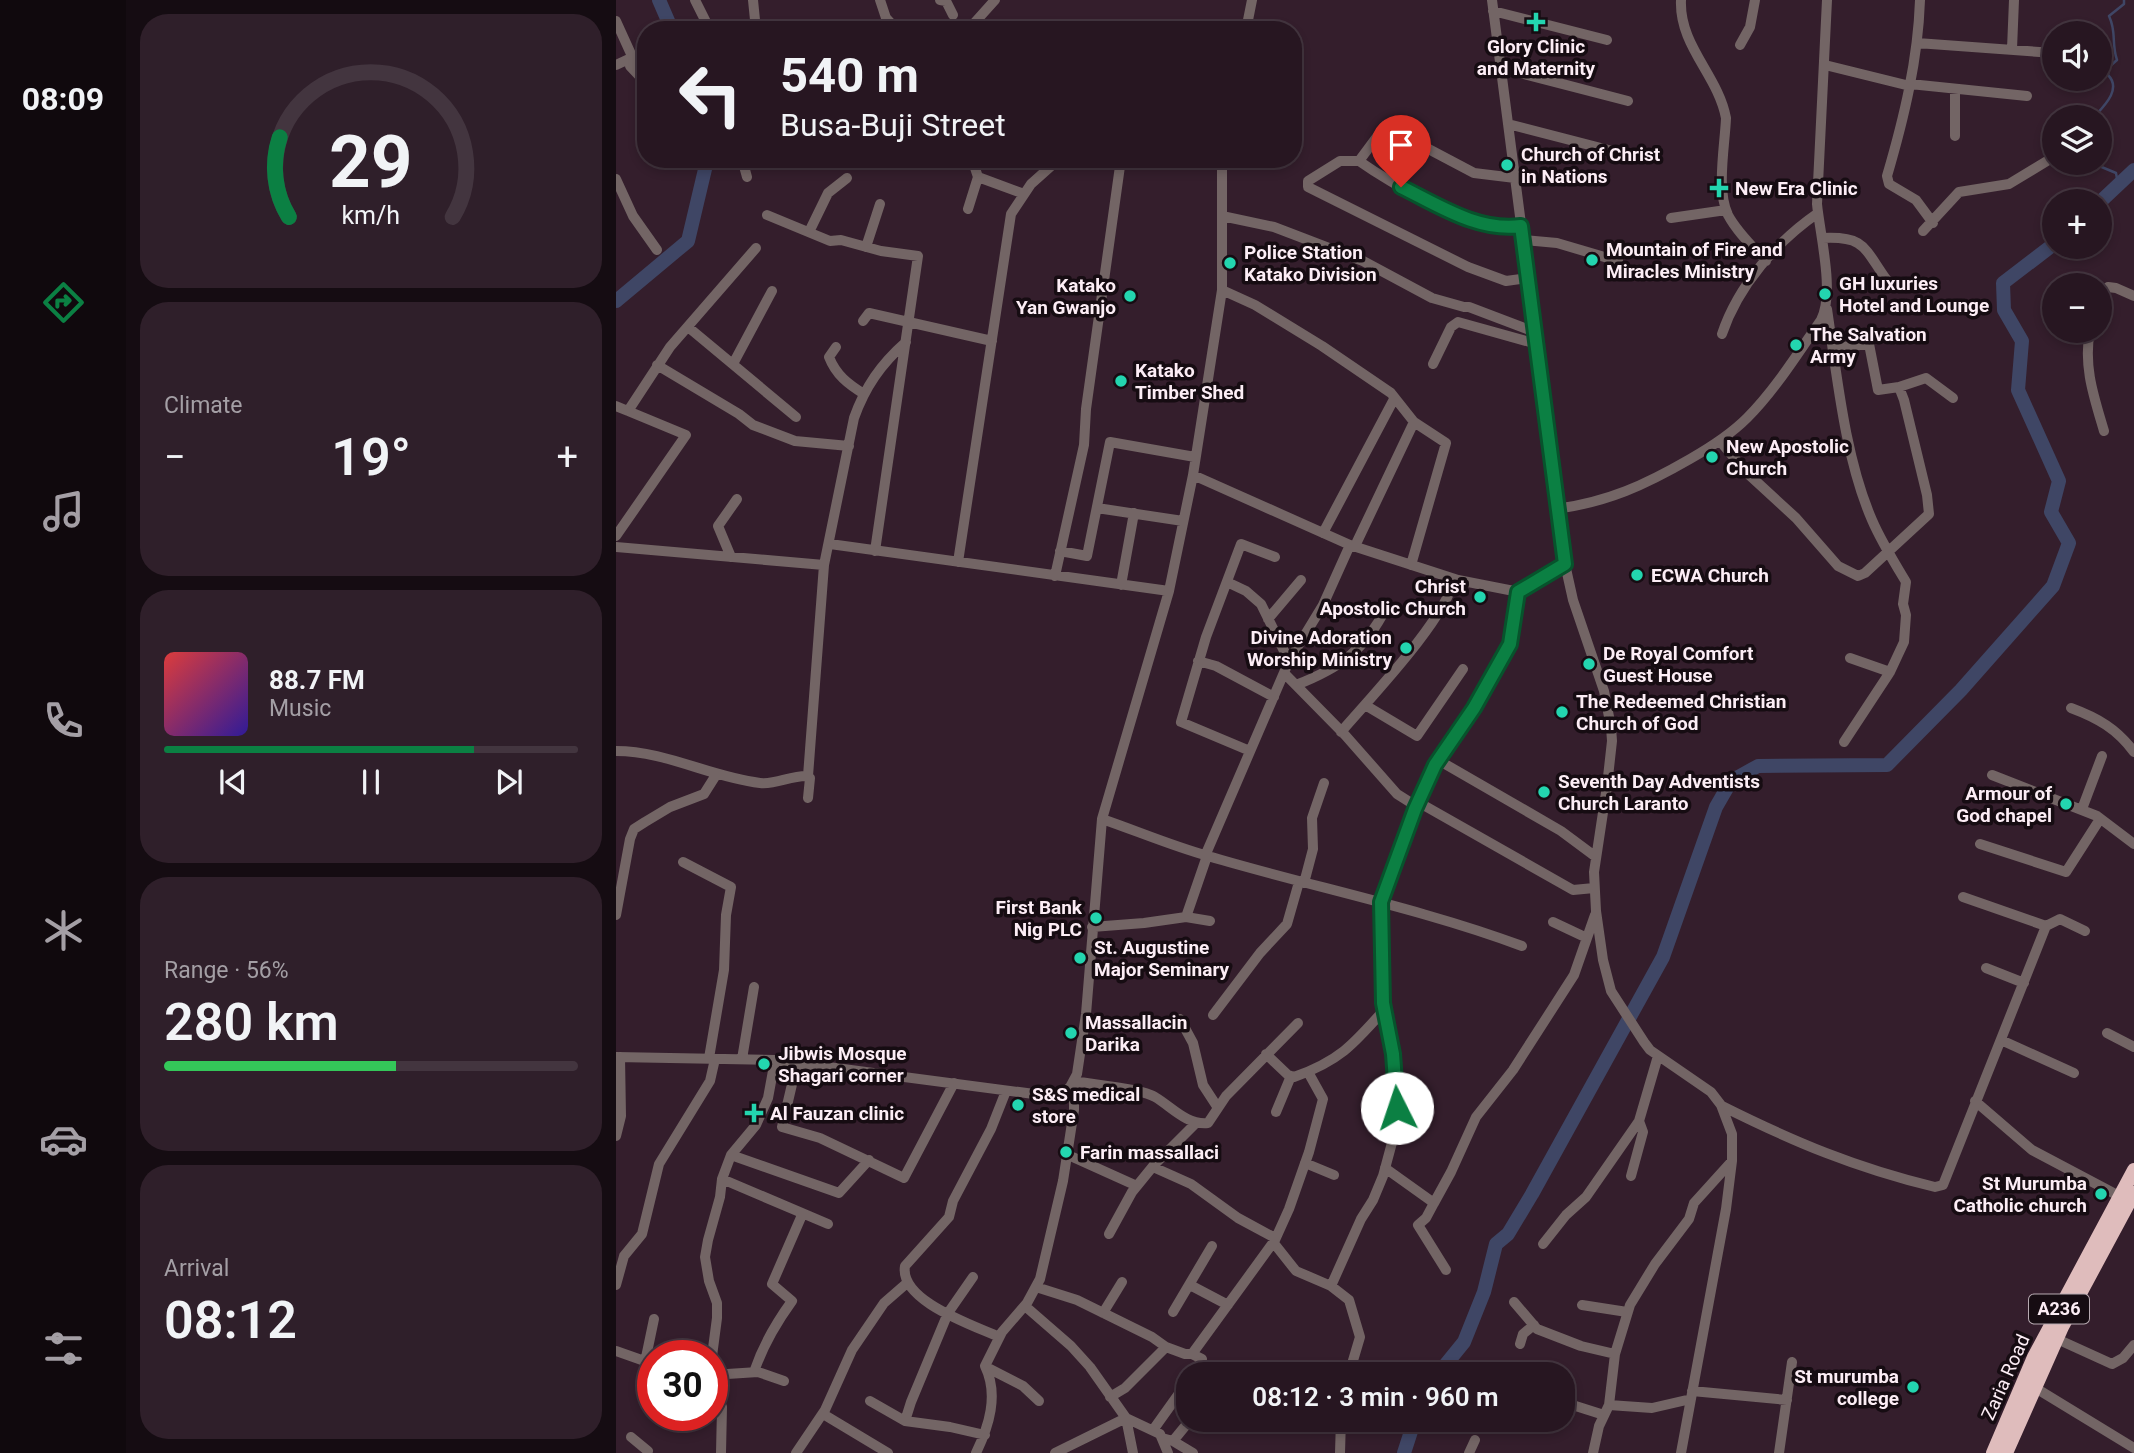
<!DOCTYPE html>
<meta charset="utf-8">
<style>
body{margin:0;font-family:Roboto,sans-serif;background:#2f1f2a;color:#f1f3f6;height:100vh;display:flex;flex-direction:column;font-size:26px;white-space:nowrap}
*{box-sizing:border-box;margin:0}
p{font-size:23px;color:#a49fa5}
.icon{flex:none;width:38px;height:38px;fill:none;stroke:currentColor;stroke-width:2;stroke-linecap:round;stroke-linejoin:round}
.map{position:relative;flex:1;overflow:hidden}
.details{display:flex;flex-direction:column;gap:14px;padding:14px;background:#150c12;width:490px}
.details>*{flex:none}
.banner{position:absolute;left:21px;top:21px;width:665px;height:147px;border-radius:28px;box-shadow:0 4px 10px #0003,0 0 0 2px #43353f;background:#271621;color:#f1f3f6;overflow:hidden}
.controls{position:absolute;left:1426px;top:21px;display:grid;gap:14px}
.controls a{display:grid;place-items:center;width:70px;height:70px;border-radius:50%;background:#271621;box-shadow:0 4px 10px #0003,0 0 0 2px #43353f;font-size:35px}
.speed{position:absolute;left:21px;top:1340px;display:flex;gap:14px;font-size:35px;font-weight:700;text-align:center}
.speed>*{display:grid;place-content:center;width:91px;height:91px;border-radius:50%;background:#271621;box-shadow:0 4px 10px #0003,0 0 0 2px #43353f;line-height:1}
.speed .limit{border:10px solid #d22;background:#fff;color:#111}
.pin{position:absolute;display:grid;place-items:center;width:60px;height:60px;color:#fff;margin:-72px -30px;border-radius:50% 50% 50% 0;rotate:-45deg;box-shadow:0 0 7px #0007}
.pin .icon{rotate:45deg}
.me{position:absolute;width:77px;margin:-38px;rotate:356deg;stroke-linejoin:round;filter:drop-shadow(0 0 5px #0008)}
.turn{display:flex;align-items:center;gap:24px;height:147px;padding:0 28px;font-size:32px}
.turn .icon{width:91px;height:91px;stroke-width:2.5}
.turn b{display:block;font-size:49px;line-height:60px}
.big{font-size:52px;font-weight:600;line-height:1.1}
.details .widget{flex:1;display:flex;flex-direction:column;justify-content:center;gap:10px;min-width:0;padding:0 24px;border-radius:28px;background:#2f1f2a}
.details .dial{align-items:center;gap:0}
.dial svg{height:182px;overflow:visible;fill:none;stroke:#43353f;stroke-width:7;stroke-linecap:round;text-anchor:middle}
.dial text{fill:#f1f3f6;stroke:none}
.song{display:flex;align-items:center;gap:21px}
.cover{width:84px;height:84px;border-radius:10px;background:linear-gradient(135deg,hsl(0 70% 55%),hsl(250 70% 35%))}
.played{height:7px;border-radius:4px;background:linear-gradient(90deg,#0b8043 75%,#43353f 75%)}
.keys{display:flex;justify-content:space-around;direction:ltr}
.heat{display:flex;justify-content:space-between;align-items:center;font-size:38px;direction:ltr}
.charge{height:10px;border-radius:5px;background:linear-gradient(90deg,#34c759 56%,#43353f 0)}
.trip{position:absolute;left:560px;top:1362px;width:399px;height:70px;border-radius:28px;background:#271621;box-shadow:0 4px 10px #0003,0 0 0 2px #43353f;font-weight:600;line-height:70px;text-align:center}
main{display:flex;flex:1;min-height:0}
.tabs{display:flex;flex-direction:column;width:126px;justify-content:space-around;align-items:center;background:#10090d;color:#a49fa5}
.tabs .icon{width:49px;height:49px}
.tabs .on{color:#0b8043}
.tabs b{font-size:32px;color:#f1f3f6}
.map>svg:first-child{display:block}
.lines{fill:none;stroke-linecap:round;stroke-linejoin:round}
.stream{stroke:#3f4665;stroke-width:2.5}
.river{stroke:#3f4665;stroke-width:14}
.minor{stroke:#736565;stroke-width:10}
.highway{stroke:#dfbcbc;stroke-width:14}
.route-casing{stroke:#07532c;stroke-width:18}
.route{stroke:#0b8043;stroke-width:12}
.poi-dot{fill:#23d5af;stroke:#160c12;stroke-width:2.5}
.labels{text-anchor:middle;stroke-width:7;stroke-linejoin:round;paint-order:stroke}
.shield{fill:#160c12;stroke:#b7aab1;stroke-width:2}
.shield-label{font-size:18px;font-weight:bold;fill:#fcedf5}
.poi-label{font-size:19px;font-weight:bold;fill:#fcedf5;stroke:#160c12;text-anchor:start}
.street-label{font-size:19px;fill:#fcedf5;stroke:#160c12}
</style>
<main>
<nav class="tabs">
<b>08:09</b>
<svg class="icon on" aria-label="directions" viewBox="0 0 24 24"><path d="M12 3l9 9-9 9-9-9zM9 14v-3h6M13 9l2 2-2 2"/></svg>
<svg class="icon" aria-label="music" viewBox="0 0 24 24"><path d="M9 18V5l10-2v13"/><circle cx="6" cy="18" r="3"/><circle cx="16" cy="16" r="3"/></svg>
<svg class="icon" aria-label="phone" viewBox="0 0 24 24"><path d="M5 4h4l2 5-3 2q2 4 5 5l2-3 5 2v4C11 20 4 13 5 4z"/></svg>
<svg class="icon" aria-label="climate" viewBox="0 0 24 24"><path d="M12 3v18M4 7l16 10M4 17L20 7"/></svg>
<svg class="icon" aria-label="car" viewBox="0 0 24 24"><path d="M5 17H2v-5l4-1 3-4h7l3 4 3 1v5h-3M9 17h6M6 11h13"/><circle cx="7" cy="17" r="2"/><circle cx="17" cy="17" r="2"/></svg>
<svg class="icon" aria-label="filters" viewBox="0 0 24 24"><path d="M4 7h16M4 17h16"/><circle cx="9" cy="7" r="2"/><circle cx="15" cy="17" r="2"/></svg>
</nav>
<section class="details">
<div class="widget dial"><svg viewBox="0 0 100 80">
<path d="M14 69A42 42 0 1 1 86 69"/>
<path d="M14 69A42 42 0 0 1 10 34" stroke="#0b8043"/>
<text x="50" y="56" font-size="32" font-weight="700">29</text>
<text x="50" y="72" font-size="11">km/h</text>
</svg></div>
<div class="widget"><p>Climate</p>
<div class="heat"><a>−</a><b class="big">19°</b><a>+</a></div>
</div>
<div class="widget">
<div class="song"><i class="cover"></i><div><b>88.7 FM</b><p>Music</p></div></div>
<div class="played"></div>
<div class="keys"><svg class="icon" aria-label="previous" viewBox="0 0 24 24"><path d="M18 5L8 12l10 7zM5 5v14"/></svg><svg class="icon" aria-label="pause" viewBox="0 0 24 24"><path d="M8 5v14M16 5v14"/></svg><svg class="icon" aria-label="next" viewBox="0 0 24 24"><path d="M6 5l10 7-10 7zM19 5v14"/></svg></div>
</div>
<div class="widget"><p>Range · 56%</p><b class="big">280 km</b><div class="charge"></div></div>
<div class="widget"><p>Arrival</p><b class="big">08:12</b></div>
</section>
<div class="map">
<svg width="1518" height="1453" viewBox="0 0 1518 1453">
<rect width="100%" height="100%" fill="#341e2c"/>
<g class="lines">
<path class="stream" d="M1478 117C1488 106 1506 89 1492 75L1493 67 1501 60C1495 42 1501 33 1493 16L1508 4V0
M1476 163 1500 173 1502 184"/>
<path class="river" d="M43 0 56 30
M1484 202 1518 170
M0 301 72 241 90 165 89 159
M822 1374 848 1342 868 1292 880 1244 892 1234 916 1194 1047 957 1100 807 1115 781 1142 766 1271 765 1345 690 1437 586 1453 543 1435 512 1443 481 1402 390 1406 341 1388 310 1387 283 1438 244
M788 1453 799 1419"/>
<path class="minor" d="M79 0 94 30
M137 0 140 30
M264 0 270 18 281 30
M324 0 330 1 337 15
M876 0 949 564 957 600 988 691 995 727 996 741 991 786 978 872 980 911 987 960 995 991 1028 1042 1034 1050 1095 1092 1105 1105 1116 1134V1161L1110 1209 1065 1453
M1065 0C1063 46 1102 75 1110 118 1109 145 1100 190 1112 215 1121 232 1137 247 1150 261
M1304 0C1302 60 1288 118 1271 176L1273 184 1300 200 1317 223
M877 11 991 40
M0 21 15 54 14 66 30 83
M198 30 202 27
M352 30 379 0
M630 30 636 0
M1301 43 1438 53
M1124 45 1134 27 1139 0
M1396 49 1398 0
M0 65 15 58
M1209 65 1294 86
M885 68 1012 101
M1294 84 1411 96
M1339 90V136
M892 124 1012 155
M126 159 131 177
M561 159 606 164
M743 161C777 185 843 221 884 228 891 229 898 227 905 226
M362 177 408 194
M899 178 858 173 769 126 743 161H724L692 181V187L852 267 890 281 912 278
M0 179 17 216 41 250
M352 209 362 177 356 159
M151 215 214 241 225 240 265 251 302 256 259 551
M606 216 658 227 747 261 816 298 848 307H853L919 332
M1055 218 1110 210
M1307 231 1343 192 1393 184 1431 161
M193 232 212 193 231 178
M1207 238C1249 236 1248 248 1270 279
M907 240 941 243 1002 261
M250 247 264 204
M606 290 639 305 706 346 775 393 798 422 830 443 795 565
M1484 298 1486 292 1492 287 1500 288 1518 296
M1211 309C1221 376 1229 458 1256 520 1265 541 1278 562 1290 582L1287 604 1290 615 1288 642 1274 672 1228 742
M247 321 253 313 376 341
M72 327 180 417
M1474 331C1467 366 1478 397 1488 431
M1106 334C1122 286 1160 242 1202 213
M220 347 213 357C220 375 232 384 248 394
M1217 348 1253 344 1262 390 1283 387 1310 378 1337 398
M117 364 156 291
M817 364 835 327 842 322 921 344
M41 365 123 414 137 425 179 441 233 446
M0 406 12 411
M1104 441 1130 472 1180 518 1222 566 1242 576 1249 573 1313 514 1311 495 1288 400 1283 387
M577 475 734 545 842 580 903 592 949 564
M481 508 567 521
M940 509C992 502 1029 485 1074 459 1095 447 1114 435 1131 418 1159 390 1182 353 1205 320 1219 293 1204 235 1201 204L1211 0
M707 533 778 399
M0 536 70 435 12 411 54 347 140 248
M214 544 553 591
M739 546 798 422
M0 547 208 565
M444 551 471 556 494 442 579 457
M115 557 102 526 121 499
M342 562 395 214 415 184 443 159
M439 576 468 445 470 409 505 159
M611 582 630 591 645 604 673 661
M505 585 518 513
M652 619 685 580
M1234 658 1274 672
M582 661 600 666 658 697
M668 673 729 735 781 794 800 806
M680 685C724 668 749 650 770 608
M749 705 801 736 847 669
M1455 708C1482 718 1501 729 1518 752
M725 732C754 698 830 619 838 579
M0 751C50 751 94 777 144 783 160 785 175 775 192 776L194 778 192 798
M634 751 565 722 590 637 625 544 659 557
M822 760 945 831 980 857
M1376 775 1481 816 1518 844
M192 776 208 565 238 418C249 387 265 364 290 342
M802 802 957 890 978 888
M1466 809 1486 756
M486 819C521 831 556 846 592 856 696 887 804 908 906 946
M1364 844 1450 872 1484 819
M589 856 673 661 707 605 734 545
M67 862 115 887 110 915 108 970 93 1058
M688 883 697 849 696 818 708 783
M0 915 14 839 18 829 29 822 54 807 88 794 100 775
M570 917 591 856
M937 922 971 938
M1430 926 1444 919 1469 931
M476 927 528 923 570 917 594 921
M1370 968 1408 983
M597 1015 644 953 671 924 683 882
M564 1019 577 1043 587 1085 602 1108
M1491 1033 1518 1047
M1385 1040 1458 1073
M650 1054 672 1075 678 1077C723 1061 737 1045 768 1010
M0 1057 159 1060 433 1096 447 1093 454 1087 461 1074 470 1014 486 819 553 591 577 475 606 290V159
M126 1059 138 987
M181 1063 166 1127 204 1138 288 1178 338 1083
M1359 1101 1416 1150 1503 1196
M1106 1106C1178 1142 1240 1168 1319 1187L1327 1185 1430 926 1347 897
M660 1112 675 1076
M0 1136 5 1116 4 1057
M450 1154 521 1186
M115 1155 223 1193 253 1160
M689 1163 718 1175
M537 1167 575 1184 622 1218 659 1238
M769 1168 818 1203 835 1172 860 1117 897 1070 958 975 979 915
M1015 1176 1027 1132 1023 1121
M106 1179 212 1224
M818 1203 810 1218 802 1225 830 1270
M493 1234 516 1192 538 1165 580 1123
M657 1242 680 1271 715 1286 733 1300 744 1337 733 1374
M927 1244 950 1215 970 1197 1023 1121 1042 1056
M0 1285 8 1256 26 1234 43 1164 94 1081 99 1059
M574 1285 612 1305
M715 1286 745 1219 757 1200 767 1176 777 1139 781 1108 777 1054 767 1003 765 902 799 809 819 765 858 708 894 644 903 592
M420 1287 461 1300 536 1337 550 1347 569 1354H576L659 1240 673 1209 693 1152 707 1099 692 1072
M898 1302 921 1329 965 1346 999 1354
M966 1305 1011 1312
M409 1306 455 1346 474 1367 510 1418 544 1434 552 1453
M557 1312 596 1246
M487 1313 506 1282
M383 1337C357 1325 283 1301 289 1266L333 1217 337 1201 375 1129 390 1091
M1441 1339 1496 1364 1507 1358 1518 1345
M904 1344 907 1334 918 1325
M0 1351 37 1364
M576 1354 586 1359 577 1374
M96 1356 101 1318V1303L93 1281 89 1257 92 1240 104 1197 106 1179 115 1155 140 1125 152 1098 159 1060
M29 1362 38 1319
M370 1367 407 1386 423 1401
M138 1372C147 1345 160 1323 176 1301L156 1284 186 1215
M96 1375 142 1372 168 1381
M96 1382 106 1407 105 1453
M1418 1387 1518 1448
M1076 1391 1171 1400
M494 1397 509 1388 550 1347
M254 1401 289 1421 334 1427 369 1435
M947 1402 988 1415
M993 1405 1036 1408 1075 1399
M207 1414 272 1453
M289 1421 295 1402 332 1313 357 1277
M537 1430 572 1381
M15 1437 32 1451 31 1453
M546 1438 557 1441 577 1453
M557 1441 575 1419
M180 1453 209 1410 236 1350 268 1303 291 1283
M360 1453C373 1426 383 1395 369 1366L386 1332 411 1303 424 1279 447 1181 458 1110V1081C477 1085 525 1088 539 1097 556 1107 570 1125 592 1123L610 1096 682 1023
M439 1453 510 1418 517 1453
M724 1453 725 1419
M853 1453 859 1440
M977 1453 983 1426 993 1405 999 1354 1014 1305 1039 1264 1073 1219 1078 1203 1116 1161
M1163 1453 1176 1362"/>
<path class="highway" d="M1377 1453 1418 1357 1518 1170
M1390 1453 1446 1327 1518 1193"/>
</g>
<g class="lines">
<g class="route-casing">
<path id="route" d="M781 1108 777 1054 767 1003 765 902 799 809 819 765 858 708 894 644 902 592 949 564 905 226C862 232 822 205 785 187"/>
</g>
<use href="#route" class="route"/>
</g>
<g class="poi-dot">
<path d="M916.5 11.5h7v7h7v7h-7v7h-7v-7h-7v-7h7z"/>
<circle cx="891" cy="165" r="7"/>
<path d="M1099.5 177.5h7v7h7v7h-7v7h-7v-7h-7v-7h7z"/>
<circle cx="976" cy="260" r="7"/>
<circle cx="614" cy="263" r="7"/>
<circle cx="1209" cy="294" r="7"/>
<circle cx="514" cy="296" r="7"/>
<circle cx="1180" cy="345" r="7"/>
<circle cx="505" cy="381" r="7"/>
<circle cx="1096" cy="457" r="7"/>
<circle cx="1021" cy="575" r="7"/>
<circle cx="864" cy="597" r="7"/>
<circle cx="790" cy="648" r="7"/>
<circle cx="973" cy="664" r="7"/>
<circle cx="946" cy="712" r="7"/>
<circle cx="928" cy="792" r="7"/>
<circle cx="1450" cy="804" r="7"/>
<circle cx="480" cy="918" r="7"/>
<circle cx="464" cy="958" r="7"/>
<circle cx="455" cy="1033" r="7"/>
<circle cx="148" cy="1064" r="7"/>
<circle cx="402" cy="1105" r="7"/>
<path d="M134.5 1102.5h7v7h7v7h-7v7h-7v-7h-7v-7h7z"/>
<circle cx="450" cy="1152" r="7"/>
<circle cx="1485" cy="1194" r="7"/>
<circle cx="1297" cy="1387" r="7"/>
</g>
<g class="labels">
<rect class="shield" x="1413" y="1294.5" width="60" height="29" rx="5"/>
<g class="shield-label">
<text x="1443" y="1315">A236</text>
</g>
<g class="poi-label">
<text x="920" y="53" text-anchor="middle">Glory Clinic<tspan x="920" dy="22">and Maternity</tspan></text>
<text x="905" y="161">Church of Christ<tspan x="905" dy="22">in Nations</tspan></text>
<text x="1119" y="195">New Era Clinic</text>
<text x="990" y="256">Mountain of Fire and<tspan x="990" dy="22">Miracles Ministry</tspan></text>
<text x="628" y="259">Police Station<tspan x="628" dy="22">Katako Division</tspan></text>
<text x="1223" y="290">GH luxuries<tspan x="1223" dy="22">Hotel and Lounge</tspan></text>
<text x="500" y="292" text-anchor="end">Katako<tspan x="500" dy="22">Yan Gwanjo</tspan></text>
<text x="1194" y="341">The Salvation<tspan x="1194" dy="22">Army</tspan></text>
<text x="519" y="377">Katako<tspan x="519" dy="22">Timber Shed</tspan></text>
<text x="1110" y="453">New Apostolic<tspan x="1110" dy="22">Church</tspan></text>
<text x="1035" y="582">ECWA Church</text>
<text x="850" y="593" text-anchor="end">Christ<tspan x="850" dy="22">Apostolic Church</tspan></text>
<text x="776" y="644" text-anchor="end">Divine Adoration<tspan x="776" dy="22">Worship Ministry</tspan></text>
<text x="987" y="660">De Royal Comfort<tspan x="987" dy="22">Guest House</tspan></text>
<text x="960" y="708">The Redeemed Christian<tspan x="960" dy="22">Church of God</tspan></text>
<text x="942" y="788">Seventh Day Adventists<tspan x="942" dy="22">Church Laranto</tspan></text>
<text x="1436" y="800" text-anchor="end">Armour of<tspan x="1436" dy="22">God chapel</tspan></text>
<text x="466" y="914" text-anchor="end">First Bank<tspan x="466" dy="22">Nig PLC</tspan></text>
<text x="478" y="954">St. Augustine<tspan x="478" dy="22">Major Seminary</tspan></text>
<text x="469" y="1029">Massallacin<tspan x="469" dy="22">Darika</tspan></text>
<text x="162" y="1060">Jibwis Mosque<tspan x="162" dy="22">Shagari corner</tspan></text>
<text x="416" y="1101">S&amp;S medical<tspan x="416" dy="22">store</tspan></text>
<text x="154" y="1120">Al Fauzan clinic</text>
<text x="464" y="1159">Farin massallaci</text>
<text x="1471" y="1190" text-anchor="end">St Murumba<tspan x="1471" dy="22">Catholic church</tspan></text>
<text x="1283" y="1383" text-anchor="end">St murumba<tspan x="1283" dy="22">college</tspan></text>
</g>
<g class="street-label">
<text transform="translate(1389 1377) rotate(-66)" y="7">Zaria Road</text>
</g>
</g>
</svg>
<div class="controls">
<a><svg class="icon" aria-label="sound" viewBox="0 0 24 24"><path d="M4 9h4l5-4v14l-5-4H4zM17 9q2 3 0 6"/></svg></a>
<a><svg class="icon" aria-label="layers" viewBox="0 0 24 24"><path d="M12 4l9 5-9 5-9-5zM3 14l9 5 9-5"/></svg></a>
<a>+</a>
<a>−</a>
</div>
<div class="speed"><div class="limit">30</div></div>
<div class="pin" style="left:785px;top:187px;background:#d93025"><svg class="icon" aria-label="arrive" viewBox="0 0 24 24"><path d="M6 21V4h12l-3 4 3 4H6"/></svg></div>
<svg class="me" style="left:781px;top:1108px" viewBox="-20 -20 40 40"><circle r="19" fill="#fff"/><path d="M0-13L10 11 0 6-10 11z" fill="#0b8043"/></svg>
<div class="trip">08:12 · 3 min · 960 m</div>
<div class="banner">
<div class="turn"><svg class="icon" aria-label="left" viewBox="0 0 24 24"><path d="M17 20v-9H6M10 6l-5 5 5 5"/></svg><div><b>540 m</b>Busa-Buji Street</div></div>
</div>
</div>
</main>
